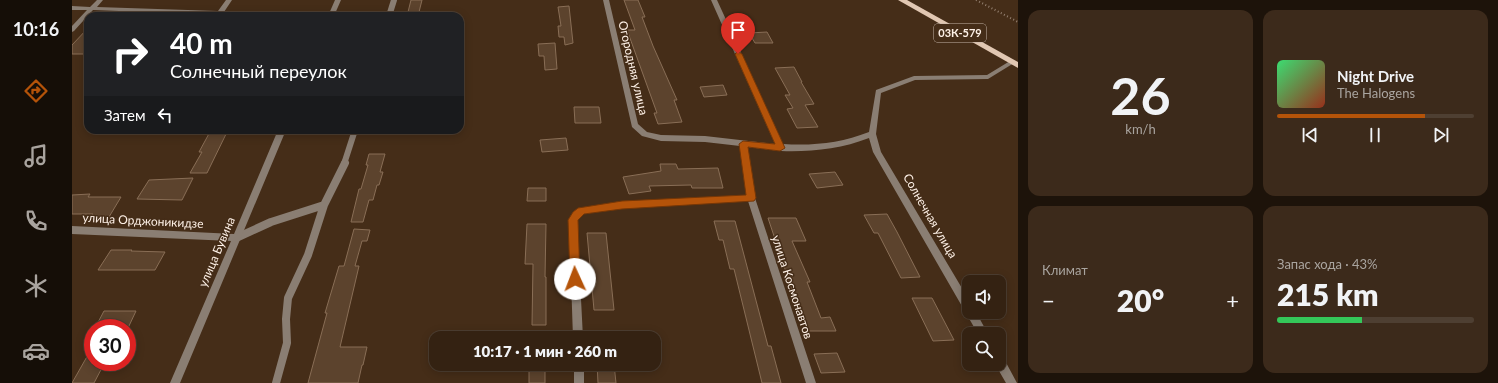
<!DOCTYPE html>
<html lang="ru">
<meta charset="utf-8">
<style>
body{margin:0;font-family:Lato,sans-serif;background:#3c2a1b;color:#f1f3f6;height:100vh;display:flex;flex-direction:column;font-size:15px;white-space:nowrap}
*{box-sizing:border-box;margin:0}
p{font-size:13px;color:#a9a49f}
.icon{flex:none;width:22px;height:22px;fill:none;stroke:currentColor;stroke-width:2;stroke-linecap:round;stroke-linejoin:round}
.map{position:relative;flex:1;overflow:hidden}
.sheet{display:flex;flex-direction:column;gap:10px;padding:10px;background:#1d130a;width:480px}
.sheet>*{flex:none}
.hud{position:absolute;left:12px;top:12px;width:380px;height:122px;border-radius:12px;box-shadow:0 2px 10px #0003,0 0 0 1px #4e3f32;background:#202124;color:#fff;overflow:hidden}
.controls{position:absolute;left:890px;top:275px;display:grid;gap:8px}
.controls a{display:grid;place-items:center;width:44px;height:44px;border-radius:8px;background:#342212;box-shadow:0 2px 10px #0003,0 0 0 1px #4e3f32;font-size:20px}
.speed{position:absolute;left:12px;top:319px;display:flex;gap:8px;font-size:20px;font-weight:700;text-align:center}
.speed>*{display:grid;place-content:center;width:52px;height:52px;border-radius:50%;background:#342212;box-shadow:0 2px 10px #0003,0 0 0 1px #4e3f32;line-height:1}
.speed .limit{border:6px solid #d22;background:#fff;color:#111}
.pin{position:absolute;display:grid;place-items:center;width:34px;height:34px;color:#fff;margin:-41px -17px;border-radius:50% 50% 50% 0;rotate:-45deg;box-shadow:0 0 4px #0007}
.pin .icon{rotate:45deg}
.me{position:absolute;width:44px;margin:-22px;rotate:358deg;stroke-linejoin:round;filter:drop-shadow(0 0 3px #0008)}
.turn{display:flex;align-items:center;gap:14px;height:84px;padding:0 20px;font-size:18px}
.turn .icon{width:52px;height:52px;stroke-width:2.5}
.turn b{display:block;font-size:28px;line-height:34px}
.then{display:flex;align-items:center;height:38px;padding:0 20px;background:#0003;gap:8px;font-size:15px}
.big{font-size:30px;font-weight:800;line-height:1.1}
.sheet .widget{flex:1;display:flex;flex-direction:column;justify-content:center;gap:6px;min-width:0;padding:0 14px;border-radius:12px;background:#3c2a1b}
.sheet .dial{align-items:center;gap:0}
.dial b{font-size:52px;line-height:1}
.song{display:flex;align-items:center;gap:12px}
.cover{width:48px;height:48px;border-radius:6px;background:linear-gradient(135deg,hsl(140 70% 55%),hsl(10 70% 35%))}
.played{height:4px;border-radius:2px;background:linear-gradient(90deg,#b45309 75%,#4e3f32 75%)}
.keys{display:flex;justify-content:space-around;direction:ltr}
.heat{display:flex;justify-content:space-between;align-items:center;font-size:22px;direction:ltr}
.charge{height:6px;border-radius:3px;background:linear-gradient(90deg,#34c759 43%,#4e3f32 0)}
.sheet .tiles{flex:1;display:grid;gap:10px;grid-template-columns:repeat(2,1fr)}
.trip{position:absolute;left:357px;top:331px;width:232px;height:40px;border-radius:12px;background:#342212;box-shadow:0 2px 10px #0003,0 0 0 1px #4e3f32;font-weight:800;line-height:40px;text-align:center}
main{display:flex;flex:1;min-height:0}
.tab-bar{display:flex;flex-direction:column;width:72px;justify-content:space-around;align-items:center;background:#150e07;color:#a9a49f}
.tab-bar .icon{width:28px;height:28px}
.tab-bar .active{color:#b45309}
.tab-bar b{font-size:18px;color:#f1f3f6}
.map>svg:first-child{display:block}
.building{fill:#5c432d;stroke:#896e56}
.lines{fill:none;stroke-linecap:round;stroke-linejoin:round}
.path{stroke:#937f6f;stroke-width:2;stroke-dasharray:1 2.5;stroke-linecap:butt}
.lane-far1{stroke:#8a7e73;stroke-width:6}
.lane{stroke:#8a7e73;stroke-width:8}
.street{fill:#8a7e73;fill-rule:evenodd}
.primary{fill:#e1c7b2;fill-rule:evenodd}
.route{fill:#b45309;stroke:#753606}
.labels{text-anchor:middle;stroke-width:3;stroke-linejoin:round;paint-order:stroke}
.shield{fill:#452d18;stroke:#c6b6a9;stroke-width:1}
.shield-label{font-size:11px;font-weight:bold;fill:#fef1e7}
.street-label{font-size:12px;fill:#fef1e7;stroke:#452d18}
</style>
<main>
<nav class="tab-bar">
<b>10:16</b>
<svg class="icon active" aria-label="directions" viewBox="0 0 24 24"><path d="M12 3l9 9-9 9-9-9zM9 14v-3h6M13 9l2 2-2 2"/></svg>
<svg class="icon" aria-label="music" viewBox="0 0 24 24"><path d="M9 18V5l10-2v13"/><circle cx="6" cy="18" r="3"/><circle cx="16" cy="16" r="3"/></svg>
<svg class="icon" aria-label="phone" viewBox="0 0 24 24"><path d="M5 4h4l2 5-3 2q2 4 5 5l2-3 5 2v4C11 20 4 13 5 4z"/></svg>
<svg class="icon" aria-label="climate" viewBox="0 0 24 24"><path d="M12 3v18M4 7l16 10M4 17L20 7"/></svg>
<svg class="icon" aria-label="car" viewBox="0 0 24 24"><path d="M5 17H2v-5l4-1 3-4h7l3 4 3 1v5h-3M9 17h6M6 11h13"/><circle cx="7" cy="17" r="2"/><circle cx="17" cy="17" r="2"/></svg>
</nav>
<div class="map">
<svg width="946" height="383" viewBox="0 0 946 383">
<rect width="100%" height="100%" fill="#452d18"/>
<path class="building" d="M339 0H350L346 16H335Z
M552 0H566L573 17H570L581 46 605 100H602L610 122 586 124 582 113H585L555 30H563Z
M497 6 501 43 493 45 492 37H487L486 26H489L486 7Z
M16 28V54H0V45Z
M695 32 701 43H683L677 33Z
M483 43 485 69 473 70 472 56H467L466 44Z
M722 67 730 82H729L742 104 733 105 746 127 725 128 715 109 721 108 713 95H718L703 68Z
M651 85 655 95 632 97 628 87Z
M502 107H527L529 123H503Z
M139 130H156L135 173H118L130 152H127Z
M494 138 496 150 470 152 468 140Z
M297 154H313L308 172H311L307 185H305L301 200H297L291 222H279L287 189H289L296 165H294Z
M588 164H604L606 169 646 168 651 188H620L619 185 577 186 579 191 557 194 551 177 589 171Z
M763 172 771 185 745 188 737 174Z
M121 178 110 200 65 199 77 180Z
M456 188H474V201H455Z
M18 194 16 197H49L37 217H19L21 214H0V195Z
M815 214 825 232 848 277 829 278 806 233H802L792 215Z
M696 218H724L734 241H720L738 282H735L749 318 758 317 764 331H736L719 287Z
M642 221H663L696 346H699L709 383H690L662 269H658L651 240H647Z
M455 224H474L473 277H474V325H460L461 264H453Z
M282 229 298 230 295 241H290L283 266H287L268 347H295L291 365H290L286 383H236L255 313H253L267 266H272Z
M515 233H534L542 310H522Z
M39 250H60L59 251 93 252 83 270H26Z
M840 298H860L882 340 861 341Z
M32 311H64L56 328H23Z
M21 346V362H33L22 383H0Z
M765 353 773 372 749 373 742 354Z
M525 364H542L544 383H526Z
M457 370H473V383H457Z"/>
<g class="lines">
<path class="path" d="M904 0 946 22"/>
<path class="lane-far1" d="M317 16 322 0
M272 164 283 130"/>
<path class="lane" d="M164 238 199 222 252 205
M204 383 215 343 214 319 216 298 236 255 252 205 273 163"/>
<path class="street" d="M25 0H31L25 7 146 11 154 0H160L152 12 225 14 228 16H176L21 10 2 31 0 32V26L15 10H0V6L18 7Z
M263 0H269L262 16H256Z
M531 0H537L566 124 575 132 589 135 633 136 703 144 639 0H645L711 144C741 146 769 143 797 132L804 90 842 76 915 75 938 61H942V63L916 79 843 80 809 93 804 134 809 152 897 300V312H904L916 334H906L801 152 797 138C769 149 739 152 709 151 698 150 686 148 675 147L683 198 744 383H734L676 201 550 208 512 214 505 220 511 338H501L497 220 501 213 507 209 550 202 675 195 668 146 633 142 589 141 570 136 560 127Z
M206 130H214L108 383H98L159 241 0 234V226L162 234Z
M927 356 931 357 945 383H934L923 364H927Z
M502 364H512V383H502Z"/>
<path class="primary" d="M826 0H835L946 62V68Z"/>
</g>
<path class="route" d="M666 51 670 54 713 148 708 151 676 147 684 198 682 201 550 209 512 214 506 220 508 279 507 282 503 284 500 282 498 279 496 220 501 212 506 208 550 201 674 195 667 144 671 141 703 144 663 54Z"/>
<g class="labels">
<rect class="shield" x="862" y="24" width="52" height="18" rx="3"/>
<g class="shield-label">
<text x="888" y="37">03К-579</text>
</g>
<g class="street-label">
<text transform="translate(561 68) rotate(77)" y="4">Огородняя улица</text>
<text transform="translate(858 216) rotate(60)" y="4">Солнечная улица</text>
<text transform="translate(71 221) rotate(3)" y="4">улица Орджоникидзе</text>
<text transform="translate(145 252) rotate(-67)" y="4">улица Бувина</text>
<text transform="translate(720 287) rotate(72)" y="4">улица Космонавтов</text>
</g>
</g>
</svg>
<div class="controls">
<a><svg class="icon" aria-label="sound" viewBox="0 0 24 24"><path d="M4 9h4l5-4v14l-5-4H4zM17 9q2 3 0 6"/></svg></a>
<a><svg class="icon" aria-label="search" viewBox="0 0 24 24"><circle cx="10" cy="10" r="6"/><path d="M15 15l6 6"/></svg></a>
</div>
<div class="speed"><div class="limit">30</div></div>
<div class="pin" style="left:666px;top:54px;background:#d93025"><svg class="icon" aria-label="arrive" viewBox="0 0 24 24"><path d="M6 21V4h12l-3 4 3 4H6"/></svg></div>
<svg class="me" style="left:503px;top:279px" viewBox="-20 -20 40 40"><circle r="19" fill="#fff"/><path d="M0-13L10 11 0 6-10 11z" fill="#b45309"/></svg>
<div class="trip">10:17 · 1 мин · 260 m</div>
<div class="hud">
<div class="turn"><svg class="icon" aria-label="right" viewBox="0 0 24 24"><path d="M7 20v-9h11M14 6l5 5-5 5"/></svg><div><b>40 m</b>Солнечный переулок</div></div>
<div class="then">Затем<svg class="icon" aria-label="left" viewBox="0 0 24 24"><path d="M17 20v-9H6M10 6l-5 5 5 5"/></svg></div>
</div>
</div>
<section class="sheet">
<div class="tiles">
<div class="widget dial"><b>26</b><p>km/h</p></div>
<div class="widget">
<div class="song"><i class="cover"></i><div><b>Night Drive</b><p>The Halogens</p></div></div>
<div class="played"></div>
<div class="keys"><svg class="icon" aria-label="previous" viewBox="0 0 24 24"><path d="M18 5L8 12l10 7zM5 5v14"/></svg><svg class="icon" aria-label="pause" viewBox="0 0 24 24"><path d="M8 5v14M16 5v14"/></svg><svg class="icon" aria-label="next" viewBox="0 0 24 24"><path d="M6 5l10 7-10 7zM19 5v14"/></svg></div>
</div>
<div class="widget"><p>Климат</p>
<div class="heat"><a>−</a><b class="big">20°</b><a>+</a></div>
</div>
<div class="widget"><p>Запас хода · 43%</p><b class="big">215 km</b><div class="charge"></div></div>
</div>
</section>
</main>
